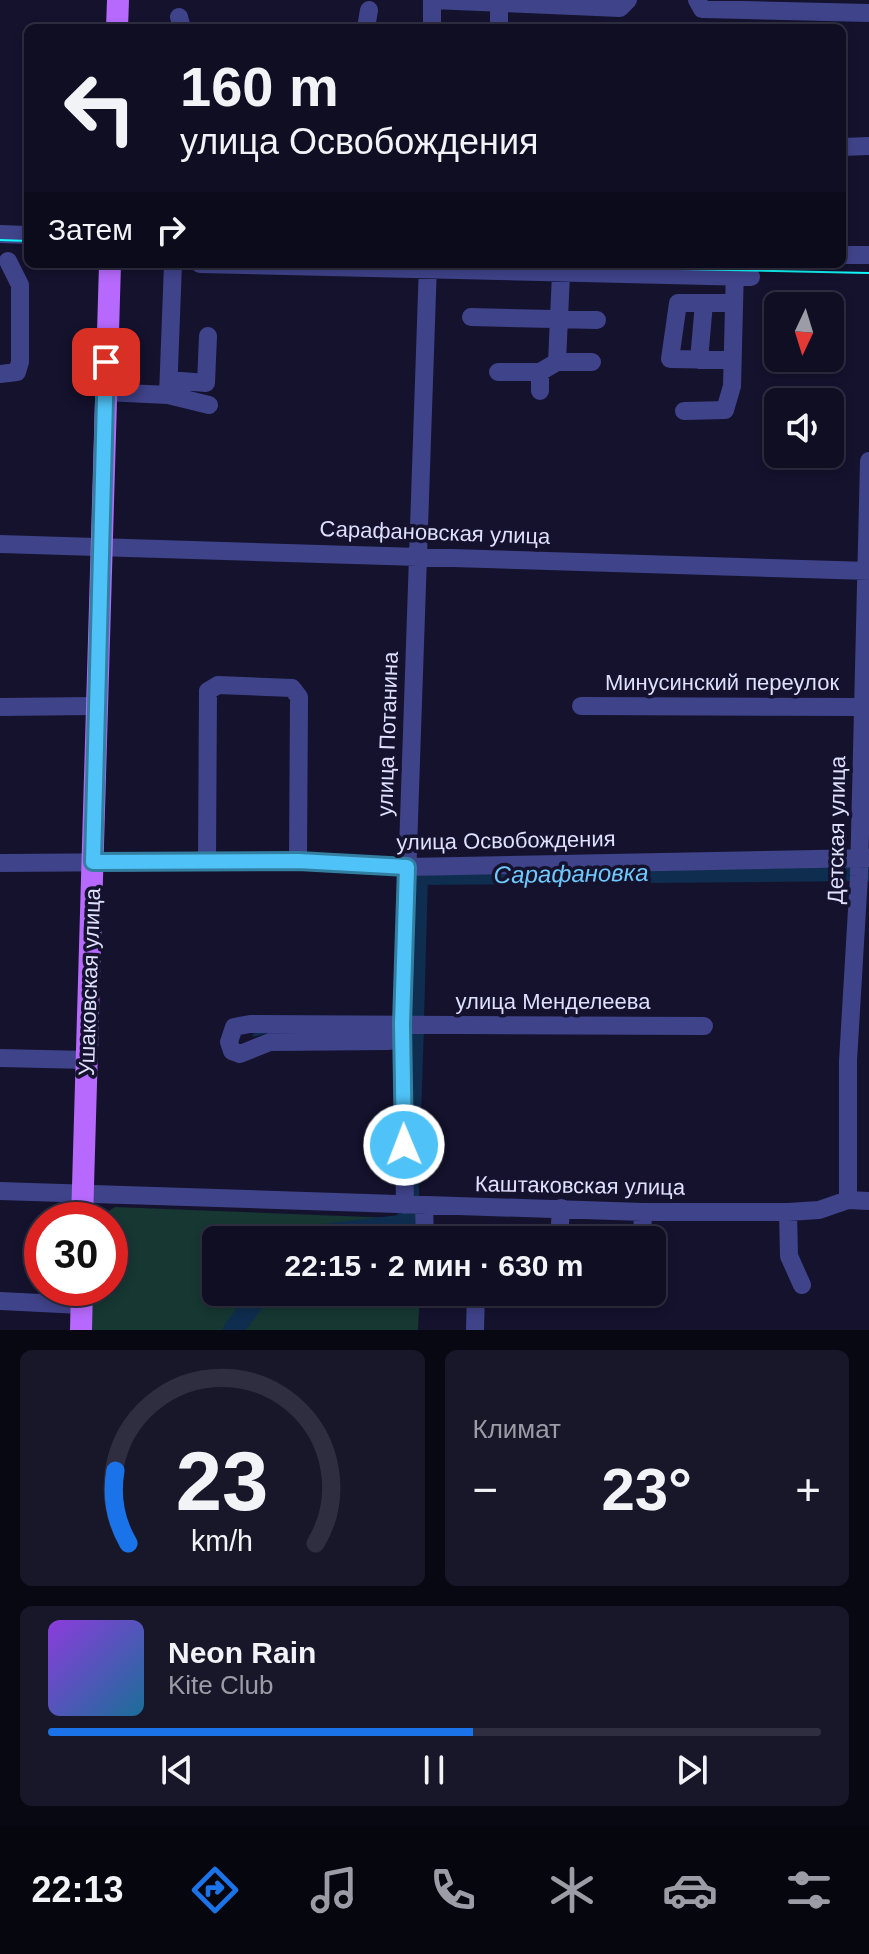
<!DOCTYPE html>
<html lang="ru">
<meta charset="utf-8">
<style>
body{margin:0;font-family:Helvetica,sans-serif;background:#18172a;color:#f1f3f6;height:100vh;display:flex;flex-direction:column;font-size:30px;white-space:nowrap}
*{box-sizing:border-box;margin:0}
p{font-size:26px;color:#9b9ca5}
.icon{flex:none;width:44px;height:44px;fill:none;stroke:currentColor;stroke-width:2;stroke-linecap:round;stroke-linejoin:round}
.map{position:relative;height:1330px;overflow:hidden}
.side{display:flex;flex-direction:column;gap:20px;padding:20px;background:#080813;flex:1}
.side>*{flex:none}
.guide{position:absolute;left:24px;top:24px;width:822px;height:244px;border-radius:12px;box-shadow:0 4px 12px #0003,0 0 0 2px #2f2e40;background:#0f0e22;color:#f1f3f6;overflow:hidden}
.needle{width:52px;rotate:184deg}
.tools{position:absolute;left:764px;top:292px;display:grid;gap:16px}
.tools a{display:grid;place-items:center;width:80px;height:80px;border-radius:12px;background:#0f0e22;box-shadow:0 4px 12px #0003,0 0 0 2px #2f2e40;font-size:40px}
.speed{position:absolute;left:24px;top:1202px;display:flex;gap:16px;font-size:40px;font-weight:700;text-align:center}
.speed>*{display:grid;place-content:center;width:104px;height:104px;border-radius:50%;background:#0f0e22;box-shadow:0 4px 12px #0003,0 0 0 2px #2f2e40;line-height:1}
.speed .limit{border:12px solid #d22;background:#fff;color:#111}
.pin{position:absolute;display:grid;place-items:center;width:68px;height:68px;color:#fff;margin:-34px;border-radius:16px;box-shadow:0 4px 12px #0006}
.me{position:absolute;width:88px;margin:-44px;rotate:359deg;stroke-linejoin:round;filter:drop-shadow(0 0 6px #0008)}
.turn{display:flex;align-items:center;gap:28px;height:168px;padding:0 24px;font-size:36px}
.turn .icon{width:104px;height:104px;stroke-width:2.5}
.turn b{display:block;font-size:56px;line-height:68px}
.then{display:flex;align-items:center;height:76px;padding:0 24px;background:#0003;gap:16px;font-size:30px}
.big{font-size:60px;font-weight:800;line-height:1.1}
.side .card{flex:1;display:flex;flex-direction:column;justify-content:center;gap:12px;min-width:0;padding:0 28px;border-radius:12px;background:#18172a}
.side .dial{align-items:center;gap:0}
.dial svg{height:208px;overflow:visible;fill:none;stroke:#2f2e40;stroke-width:7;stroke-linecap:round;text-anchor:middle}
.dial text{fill:#f1f3f6;stroke:none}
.song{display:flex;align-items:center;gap:24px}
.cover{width:96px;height:96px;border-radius:12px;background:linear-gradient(135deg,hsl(270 70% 55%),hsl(200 70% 35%))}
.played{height:8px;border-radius:4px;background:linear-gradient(90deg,#1a73e8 55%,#2f2e40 55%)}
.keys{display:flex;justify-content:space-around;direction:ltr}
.heat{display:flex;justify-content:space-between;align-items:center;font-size:44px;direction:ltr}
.side .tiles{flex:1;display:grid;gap:20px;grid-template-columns:1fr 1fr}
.card:last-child{grid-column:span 2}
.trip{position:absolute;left:202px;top:1226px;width:464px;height:80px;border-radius:12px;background:#0f0e22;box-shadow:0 4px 12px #0003,0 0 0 2px #2f2e40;font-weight:800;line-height:80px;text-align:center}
.menu{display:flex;height:128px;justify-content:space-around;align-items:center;background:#06060e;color:#9b9ca5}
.menu .icon{width:56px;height:56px}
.menu .on{color:#1a73e8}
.menu b{font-size:36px;color:#f1f3f6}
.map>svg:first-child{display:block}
.green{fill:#163732}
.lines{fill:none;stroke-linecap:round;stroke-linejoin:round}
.stream{stroke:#0f2d4f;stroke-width:3}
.river{stroke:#0f2d4f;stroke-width:20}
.minor{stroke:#3f438a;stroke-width:18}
.major{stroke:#b669fc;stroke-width:22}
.tram{stroke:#10f9fa;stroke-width:2}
.route-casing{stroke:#337fa1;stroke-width:20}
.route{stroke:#4fc3f7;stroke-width:14}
.labels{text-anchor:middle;stroke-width:7;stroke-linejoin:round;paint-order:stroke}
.street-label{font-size:22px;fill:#dfdffe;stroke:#14122d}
.water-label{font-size:24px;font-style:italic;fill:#6fc8fc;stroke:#14122d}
</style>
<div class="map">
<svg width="869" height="1330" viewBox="0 0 869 1330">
<rect width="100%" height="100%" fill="#14122d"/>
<path class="green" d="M115 1207 394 1218 399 1240H216V1292H420L418 1330H91V1288H110V1220H94Z"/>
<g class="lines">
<path class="stream" d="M254 1035 266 1032"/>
<path class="river" d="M414 1020 418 875 869 871
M411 1115 414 1027
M308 1240 316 1235 400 1225 409 1218V1187
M233 1330 262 1292"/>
<path class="minor" d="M697 0 702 9 869 13
M179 17 182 28
M366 28 369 10
M432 28V0L620 8 628 0
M499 28V3
M842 147 869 146
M0 234 28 235
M842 255H869
M200 264 751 277
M471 317 597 320
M699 360 704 303
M732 360 670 359 678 303H734
M557 362H592
M498 372H540
M0 374 17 372 20 362V285L8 261
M169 380 206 383 208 336
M540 391V372L557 362 561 274
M105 392 168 395 173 264
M168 395 209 405
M684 411 725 410 732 386 735 267
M0 544 869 571
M581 706 863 707
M0 707 95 706
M207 862 208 691 218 685 292 688 299 697 298 861
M0 863 298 861 407 867 869 858
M402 1024 389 1041 270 1042 240 1054 232 1051 229 1042 234 1027 250 1024 704 1026
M0 1058 87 1060
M0 1191 643 1212H788L819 1210 848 1200 869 1201
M848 1200V1061L859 876 869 461
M405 1205 402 1024 428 264
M424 1205 425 1240
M788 1212 789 1256 802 1285
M559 1240 561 1208
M642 1240 643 1212
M531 1292 555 1296V1292
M642 1295V1292
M0 1301 81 1305
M475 1330 476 1292"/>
<path class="major" d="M117 28 118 0
M82 1220 110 264
M81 1330 82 1288"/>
<path class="tram" d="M0 240 28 241
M455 264 869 273"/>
</g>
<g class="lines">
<g class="route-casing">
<path id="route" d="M106 362 93 862 298 861 407 867 402 1024 404 1145"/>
</g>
<use href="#route" class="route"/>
</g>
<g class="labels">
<g class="street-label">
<text transform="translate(435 532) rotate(2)" y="8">Сарафановская улица</text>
<text x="722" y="690">Минусинский переулок</text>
<text transform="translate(387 734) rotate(-88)" y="8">улица Потанина</text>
<text transform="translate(836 830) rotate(-89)" y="8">Детская улица</text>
<text transform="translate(506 840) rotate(-1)" y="8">улица Освобождения</text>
<text transform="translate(89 982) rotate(-88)" y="8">Ушаковская улица</text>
<text x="553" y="1009">улица Менделеева</text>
<text transform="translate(580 1185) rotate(1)" y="8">Каштаковская улица</text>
</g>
<g class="water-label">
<text transform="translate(571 874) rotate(-1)" y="8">Сарафановка</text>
</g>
</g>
</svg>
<div class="tools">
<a><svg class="needle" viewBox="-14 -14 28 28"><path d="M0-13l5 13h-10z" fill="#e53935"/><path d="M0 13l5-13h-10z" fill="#9b9ca5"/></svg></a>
<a><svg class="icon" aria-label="sound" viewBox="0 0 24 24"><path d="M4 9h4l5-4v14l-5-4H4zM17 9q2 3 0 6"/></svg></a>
</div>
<div class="speed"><div class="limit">30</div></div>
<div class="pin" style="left:106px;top:362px;background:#d93025"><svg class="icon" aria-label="arrive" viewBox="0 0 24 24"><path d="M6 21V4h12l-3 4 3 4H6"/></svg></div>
<svg class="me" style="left:404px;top:1145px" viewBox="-20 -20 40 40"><circle r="17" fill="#4fc3f7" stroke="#fff" stroke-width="3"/><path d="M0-11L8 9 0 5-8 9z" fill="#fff"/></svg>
<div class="trip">22:15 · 2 мин · 630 m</div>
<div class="guide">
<div class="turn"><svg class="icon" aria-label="left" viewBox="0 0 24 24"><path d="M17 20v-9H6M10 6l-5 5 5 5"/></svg><div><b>160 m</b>улица Освобождения</div></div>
<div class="then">Затем<svg class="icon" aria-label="right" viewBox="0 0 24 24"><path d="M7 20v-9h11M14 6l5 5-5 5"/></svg></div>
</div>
</div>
<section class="side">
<div class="tiles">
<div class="card dial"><svg viewBox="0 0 100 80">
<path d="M14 69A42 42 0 1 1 86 69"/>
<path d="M14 69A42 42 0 0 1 9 41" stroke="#1a73e8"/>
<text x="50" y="56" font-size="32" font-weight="700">23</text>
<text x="50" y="72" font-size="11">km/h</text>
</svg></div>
<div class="card"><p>Климат</p>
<div class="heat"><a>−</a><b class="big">23°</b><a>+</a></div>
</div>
<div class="card">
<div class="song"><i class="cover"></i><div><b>Neon Rain</b><p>Kite Club</p></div></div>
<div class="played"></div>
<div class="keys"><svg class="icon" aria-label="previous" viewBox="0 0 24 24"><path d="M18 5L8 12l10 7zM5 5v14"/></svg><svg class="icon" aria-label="pause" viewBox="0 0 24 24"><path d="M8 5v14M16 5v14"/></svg><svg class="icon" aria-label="next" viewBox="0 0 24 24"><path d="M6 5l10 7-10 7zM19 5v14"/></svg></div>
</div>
</div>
</section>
<nav class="menu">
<b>22:13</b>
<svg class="icon on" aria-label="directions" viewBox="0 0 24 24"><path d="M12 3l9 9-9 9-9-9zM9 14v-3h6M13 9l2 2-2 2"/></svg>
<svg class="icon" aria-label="music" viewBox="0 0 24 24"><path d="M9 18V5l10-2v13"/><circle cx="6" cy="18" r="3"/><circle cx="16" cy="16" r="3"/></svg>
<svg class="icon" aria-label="phone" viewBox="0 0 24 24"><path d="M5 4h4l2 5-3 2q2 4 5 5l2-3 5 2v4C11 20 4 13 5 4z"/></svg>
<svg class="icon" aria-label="climate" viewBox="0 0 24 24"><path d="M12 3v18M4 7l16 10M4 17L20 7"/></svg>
<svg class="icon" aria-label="car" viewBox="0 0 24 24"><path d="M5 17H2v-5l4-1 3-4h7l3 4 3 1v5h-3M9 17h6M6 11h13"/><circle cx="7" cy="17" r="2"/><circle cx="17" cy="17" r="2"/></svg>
<svg class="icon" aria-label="filters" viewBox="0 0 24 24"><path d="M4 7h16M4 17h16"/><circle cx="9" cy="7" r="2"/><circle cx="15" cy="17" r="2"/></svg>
</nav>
